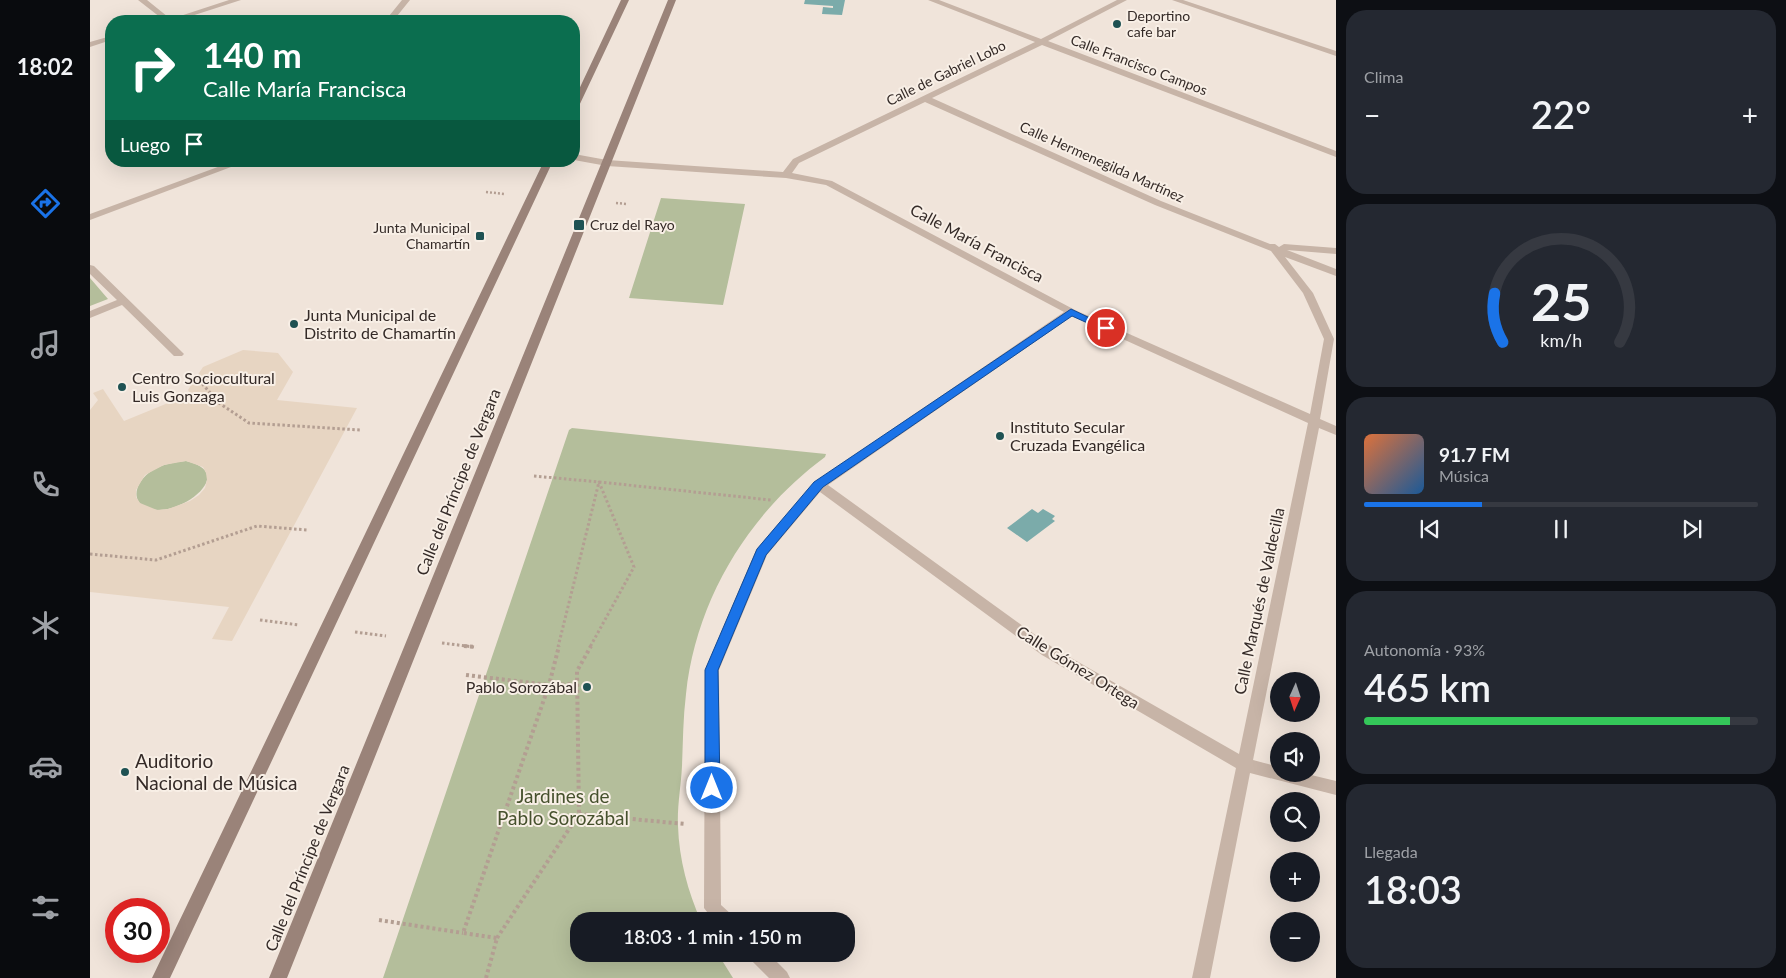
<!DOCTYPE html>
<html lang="es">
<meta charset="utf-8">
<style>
body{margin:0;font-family:Lato,sans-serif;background:#242831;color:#f1f3f6;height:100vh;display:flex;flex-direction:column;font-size:19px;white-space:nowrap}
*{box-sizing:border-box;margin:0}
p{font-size:16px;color:#9ea1a6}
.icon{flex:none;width:28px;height:28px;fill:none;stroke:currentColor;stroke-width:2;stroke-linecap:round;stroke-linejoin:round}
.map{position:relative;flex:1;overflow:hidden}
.drawer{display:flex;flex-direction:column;gap:10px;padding:10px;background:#0d0f14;width:450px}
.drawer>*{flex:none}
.top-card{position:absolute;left:15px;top:15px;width:475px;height:152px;border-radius:20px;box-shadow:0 5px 20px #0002;background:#0b6e4f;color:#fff;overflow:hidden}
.needle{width:32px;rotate:183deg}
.buttons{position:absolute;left:1180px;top:672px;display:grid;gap:10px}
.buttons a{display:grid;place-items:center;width:50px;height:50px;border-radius:50%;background:#171b24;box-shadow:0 5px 20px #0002;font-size:25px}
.speed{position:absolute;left:15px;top:898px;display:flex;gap:10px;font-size:25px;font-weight:700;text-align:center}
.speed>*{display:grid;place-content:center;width:65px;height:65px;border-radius:50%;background:#171b24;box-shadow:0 5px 20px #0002;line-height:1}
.speed .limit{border:8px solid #d22;background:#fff;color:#111}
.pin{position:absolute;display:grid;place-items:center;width:42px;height:42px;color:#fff;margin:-21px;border:2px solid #fff;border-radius:50%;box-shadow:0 1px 5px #0007}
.me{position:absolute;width:55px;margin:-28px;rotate:0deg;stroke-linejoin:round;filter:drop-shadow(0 0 4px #0008)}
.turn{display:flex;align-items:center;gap:18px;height:105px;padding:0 15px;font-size:22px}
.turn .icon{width:65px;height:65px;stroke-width:2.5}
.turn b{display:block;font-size:35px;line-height:42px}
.then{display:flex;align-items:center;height:48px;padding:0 15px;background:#0003;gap:10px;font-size:19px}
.big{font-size:38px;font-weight:600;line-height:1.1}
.drawer .card{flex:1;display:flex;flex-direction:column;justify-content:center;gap:8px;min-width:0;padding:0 18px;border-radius:20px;background:#242831}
.drawer .dial{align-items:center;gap:0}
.dial svg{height:130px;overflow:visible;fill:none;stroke:#363941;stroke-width:7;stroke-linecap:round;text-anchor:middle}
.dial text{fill:#f1f3f6;stroke:none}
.song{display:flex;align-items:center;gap:15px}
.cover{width:60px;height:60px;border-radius:8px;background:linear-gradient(135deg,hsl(20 70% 55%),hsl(210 70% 35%))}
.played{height:5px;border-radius:2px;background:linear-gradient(90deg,#1a73e8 30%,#363941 30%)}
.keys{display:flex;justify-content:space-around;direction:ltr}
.heat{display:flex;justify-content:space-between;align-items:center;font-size:28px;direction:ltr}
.charge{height:8px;border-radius:4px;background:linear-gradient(90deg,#34c759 93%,#363941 0)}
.trip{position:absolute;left:480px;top:912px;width:285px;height:50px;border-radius:20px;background:#171b24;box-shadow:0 5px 20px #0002;font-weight:600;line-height:50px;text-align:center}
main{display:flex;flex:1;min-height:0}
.dock{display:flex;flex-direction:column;width:90px;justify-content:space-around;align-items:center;background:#090b0e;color:#9ea1a6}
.dock .icon{width:35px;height:35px}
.dock .selected{color:#1a73e8}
.dock b{font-size:22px;color:#f1f3f6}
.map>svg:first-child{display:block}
.green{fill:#b4be9b}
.plaza{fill:#e7d5c2;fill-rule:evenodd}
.water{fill:#7babaa}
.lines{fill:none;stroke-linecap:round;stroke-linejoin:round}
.path-far2{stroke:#b39e92;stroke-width:2.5;stroke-dasharray:2 2;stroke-linecap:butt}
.path-far1{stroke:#b39e92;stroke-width:3;stroke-dasharray:2.5 2.5;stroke-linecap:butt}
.path{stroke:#b39e92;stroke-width:4;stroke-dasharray:3 3;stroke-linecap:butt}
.pedestrian{fill:#c7b4a7;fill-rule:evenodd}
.minor{fill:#c7b4a7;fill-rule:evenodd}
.tertiary{fill:#c7b4a7;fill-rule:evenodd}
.secondary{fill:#9a8379;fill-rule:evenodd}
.route{fill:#1a73e8;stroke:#114b97}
.poi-dot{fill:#1f5253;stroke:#f8efe6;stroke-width:2}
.labels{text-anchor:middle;stroke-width:4;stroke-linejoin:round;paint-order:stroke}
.far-poi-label{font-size:14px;fill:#342a27;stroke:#f8efe6;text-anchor:start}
.far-street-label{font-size:14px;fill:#342a27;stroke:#f8efe6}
.street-label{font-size:16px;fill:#342a27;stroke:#f8efe6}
.poi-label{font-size:16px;fill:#342a27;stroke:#f8efe6;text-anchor:start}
.near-poi-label{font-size:19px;fill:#342a27;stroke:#f8efe6;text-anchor:start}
.near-park-label{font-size:19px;fill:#46512d;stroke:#f8efe6}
</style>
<main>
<nav class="dock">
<b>18:02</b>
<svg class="icon selected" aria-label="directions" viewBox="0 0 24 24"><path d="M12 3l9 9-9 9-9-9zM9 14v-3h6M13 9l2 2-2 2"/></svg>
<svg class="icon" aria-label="music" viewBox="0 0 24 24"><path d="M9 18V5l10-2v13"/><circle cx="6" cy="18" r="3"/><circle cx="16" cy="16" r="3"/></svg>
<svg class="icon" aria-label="phone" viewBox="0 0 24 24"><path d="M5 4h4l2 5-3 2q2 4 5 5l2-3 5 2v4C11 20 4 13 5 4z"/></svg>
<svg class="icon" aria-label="climate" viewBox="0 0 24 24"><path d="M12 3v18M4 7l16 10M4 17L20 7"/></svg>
<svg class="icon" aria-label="car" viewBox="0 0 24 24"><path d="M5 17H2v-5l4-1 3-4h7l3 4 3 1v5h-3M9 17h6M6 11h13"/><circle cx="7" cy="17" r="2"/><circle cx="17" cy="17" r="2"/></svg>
<svg class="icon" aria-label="filters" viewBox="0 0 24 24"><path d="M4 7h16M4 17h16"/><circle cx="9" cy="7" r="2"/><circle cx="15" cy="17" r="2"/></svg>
</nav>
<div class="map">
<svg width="1246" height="978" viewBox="0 0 1246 978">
<rect width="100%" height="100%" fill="#f0e4da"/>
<path class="green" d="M571 198 655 204 633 305 539 298Z
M0 278 18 299 0 306Z
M482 428 736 454 735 457C659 513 606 599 596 694 593 718 593 742 592 766 591 786 587 807 588 826 589 859 598 892 611 921H489V954H628L643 978H293L479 430Z
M96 461C145 472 98 510 69 510 38 509 42 483 63 470 73 464 85 462 96 461Z"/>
<path class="plaza" d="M153 350 188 353 203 372 187 400 267 408 142 641 122 639 139 607 0 592V410L8 400 3 393 13 389 34 421 100 394 98 390 113 367ZM96 461 113 467 116 473 117 480 115 488 109 495 100 501 78 509 67 510 50 503 46 497V490L55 475 74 465Z"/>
<path class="water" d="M715 0H755L752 15 732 14 733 7 743 8V6L714 4Z
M942 509 948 513 953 509 965 516 962 519 965 521 937 542 917 528Z"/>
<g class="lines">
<path class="path-far2" d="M396 192 415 194
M526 203 537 204
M106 377 110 382"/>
<path class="path-far1" d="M109 380 129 403 159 423 270 430
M444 476 509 482 544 567 500 647
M0 554 66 560 167 526 217 530
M170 620 209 625
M265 632 296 636
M352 643 384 647
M468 647 509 482 681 500"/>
<path class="path" d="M374 646 386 647
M376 675 459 685 487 684
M489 814 595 824
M289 920 373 933
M407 938 489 814 487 671 501 646
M396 978 407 938 373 933 459 685 469 646"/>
<path class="pedestrian" d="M139 0H151L86 21H75Z
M0 265 4 266 92 352 94 354 92 356H84L32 305 0 318V311L27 300 0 274Z"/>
<path class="minor" d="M312 0H320L303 21H295Z
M838 0H849L951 39 1027 0H1037L958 41 1246 151V157L952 45 842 98 1071 201 1180 244H1185L1189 247 1194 244 1246 248V254L1197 250 1246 269V276L1195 257 1223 293 1244 339 1230 419 1246 426V435L1229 428 1163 760 1189 767V774H1217L1246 781V795L1160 773 1120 978H1102L1146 768 952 655 730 492 677 555 629 670 631 905 642 915 644 921H624L614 908 615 670 666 550 725 482 974 312 736 185 696 178 517 166 513 163 517 160 693 172 703 159 945 42ZM835 102 1065 205 1181 251 1213 293 1234 339 1220 414 985 310 742 181 702 173 709 163ZM982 316 1218 423 1149 754 962 647 738 485Z
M1082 0H1093L1246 51V56Z
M75 19H79L83 21H74Z
M21 36V40L0 47V42Z
M144 161H157L0 220V214Z
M658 954H679L697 972 700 978H679L661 960Z"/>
<path class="tertiary" d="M48 0H57L83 21H75Z
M484 154 517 160 521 163 517 166 484 160Z"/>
<path class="secondary" d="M531 0H539L488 108 484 110V100Z
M578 0H586L197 978H179Z
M454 161H463L80 978H62Z"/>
</g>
<path class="route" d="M981 309 1021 328 1019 330H1013L982 316 733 487 676 555 628 670 630 788 627 792 622 794 617 792 615 788V670L667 549 724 482Z"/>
<g class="poi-dot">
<circle cx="1027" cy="24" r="5"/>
<rect x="483" y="219" width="12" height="12" rx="2.5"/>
<rect x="385" y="231" width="10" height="10" rx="2.5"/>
<circle cx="204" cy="324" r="5"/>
<circle cx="32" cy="387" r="5"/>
<circle cx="910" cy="436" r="5"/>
<circle cx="497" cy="687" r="5"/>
<circle cx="35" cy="772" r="5"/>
</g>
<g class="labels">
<g class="far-poi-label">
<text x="1037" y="21">Deportino<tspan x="1037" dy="16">cafe bar</tspan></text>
<text x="500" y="230">Cruz del Rayo</text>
<text x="380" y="233" text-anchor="end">Junta Municipal<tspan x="380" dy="16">Chamartín</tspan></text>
</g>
<g class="far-street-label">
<text transform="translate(1049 65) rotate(21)" y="5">Calle Francisco Campos</text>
<text transform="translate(856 73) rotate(-26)" y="5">Calle de Gabriel Lobo</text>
<text transform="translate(1012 162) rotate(24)" y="5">Calle Hermenegilda Martínez</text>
</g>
<g class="street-label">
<text transform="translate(887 243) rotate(28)" y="6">Calle María Francisca</text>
<text transform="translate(368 482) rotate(-68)" y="6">Calle del Príncipe de Vergara</text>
<text transform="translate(1169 601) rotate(-78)" y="6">Calle Marqués de Valdecilla</text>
<text transform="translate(988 667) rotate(32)" y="6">Calle Gómez Ortega</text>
<text transform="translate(217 858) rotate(-68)" y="6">Calle del Príncipe de Vergara</text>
</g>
<g class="poi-label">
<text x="214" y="321">Junta Municipal de<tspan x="214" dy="18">Distrito de Chamartín</tspan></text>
<text x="42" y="384">Centro Sociocultural<tspan x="42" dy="18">Luis Gonzaga</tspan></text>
<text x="920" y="433">Instituto Secular<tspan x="920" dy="18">Cruzada Evangélica</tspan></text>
<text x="487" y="693" text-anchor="end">Pablo Sorozábal</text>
</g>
<g class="near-poi-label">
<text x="45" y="768">Auditorio<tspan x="45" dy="22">Nacional de Música</tspan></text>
</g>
<g class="near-park-label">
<text x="473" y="803">Jardines de<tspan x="473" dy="22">Pablo Sorozábal</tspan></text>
</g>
</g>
</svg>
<div class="buttons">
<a><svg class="needle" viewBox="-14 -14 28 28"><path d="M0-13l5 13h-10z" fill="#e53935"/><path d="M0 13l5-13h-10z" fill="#9ea1a6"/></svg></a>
<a><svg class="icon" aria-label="sound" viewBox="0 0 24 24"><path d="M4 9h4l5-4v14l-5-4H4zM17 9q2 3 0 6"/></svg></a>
<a><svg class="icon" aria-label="search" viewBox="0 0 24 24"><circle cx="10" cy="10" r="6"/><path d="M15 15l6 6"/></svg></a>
<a>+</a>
<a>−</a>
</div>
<div class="speed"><div class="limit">30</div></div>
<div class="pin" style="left:1016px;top:328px;background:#d93025"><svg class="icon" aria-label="arrive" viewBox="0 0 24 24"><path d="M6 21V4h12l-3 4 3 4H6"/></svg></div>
<svg class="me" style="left:622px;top:788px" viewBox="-20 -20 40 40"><circle r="17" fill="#1a73e8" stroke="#fff" stroke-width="3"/><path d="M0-11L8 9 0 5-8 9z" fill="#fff"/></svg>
<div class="trip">18:03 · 1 min · 150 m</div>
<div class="top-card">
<div class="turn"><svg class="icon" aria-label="right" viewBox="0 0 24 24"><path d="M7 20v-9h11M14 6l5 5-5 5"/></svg><div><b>140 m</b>Calle María Francisca</div></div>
<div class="then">Luego<svg class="icon" aria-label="arrive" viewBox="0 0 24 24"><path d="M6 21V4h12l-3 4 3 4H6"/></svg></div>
</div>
</div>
<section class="drawer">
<div class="card"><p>Clima</p>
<div class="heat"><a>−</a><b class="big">22°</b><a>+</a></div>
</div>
<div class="card dial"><svg viewBox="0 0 100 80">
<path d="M14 69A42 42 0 1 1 86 69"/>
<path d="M14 69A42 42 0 0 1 9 39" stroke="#1a73e8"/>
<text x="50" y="56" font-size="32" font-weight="700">25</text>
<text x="50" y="72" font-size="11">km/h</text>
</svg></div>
<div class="card">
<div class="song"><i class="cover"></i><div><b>91.7 FM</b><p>Música</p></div></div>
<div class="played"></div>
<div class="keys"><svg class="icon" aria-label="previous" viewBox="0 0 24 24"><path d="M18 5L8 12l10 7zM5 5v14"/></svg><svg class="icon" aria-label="pause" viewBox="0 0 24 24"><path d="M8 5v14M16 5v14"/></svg><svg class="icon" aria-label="next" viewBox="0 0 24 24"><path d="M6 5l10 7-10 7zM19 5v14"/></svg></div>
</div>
<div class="card"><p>Autonomía · 93%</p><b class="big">465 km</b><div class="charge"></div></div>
<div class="card"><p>Llegada</p><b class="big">18:03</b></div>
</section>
</main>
